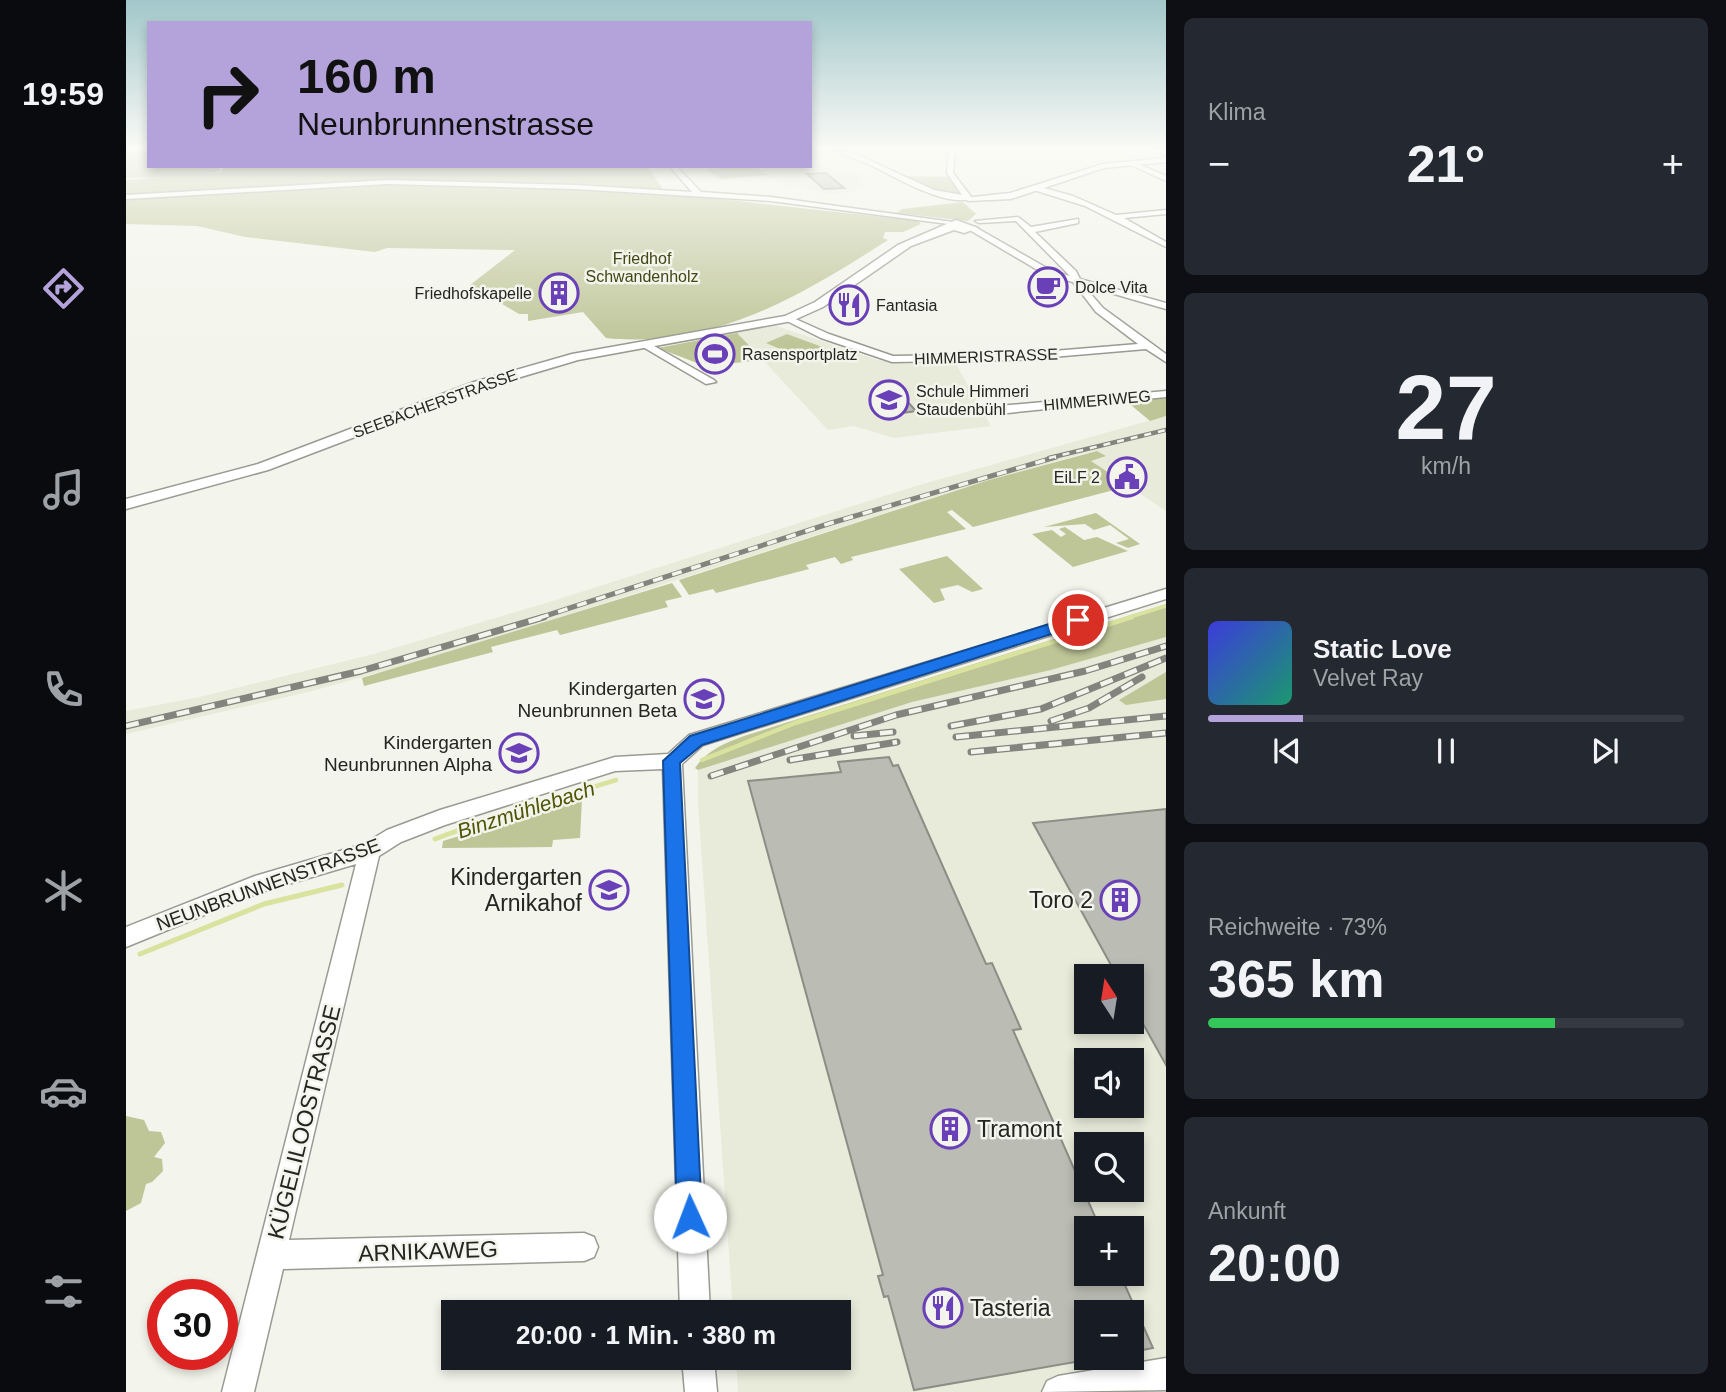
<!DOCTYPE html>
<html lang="de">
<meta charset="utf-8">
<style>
body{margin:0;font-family:Arial,sans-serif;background:#242831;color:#f1f3f6;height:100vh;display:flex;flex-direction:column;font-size:26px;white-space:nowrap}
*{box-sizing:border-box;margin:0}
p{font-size:23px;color:#9ea1a6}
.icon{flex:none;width:38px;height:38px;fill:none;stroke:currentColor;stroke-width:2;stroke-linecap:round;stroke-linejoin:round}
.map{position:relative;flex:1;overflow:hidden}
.panel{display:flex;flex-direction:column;gap:18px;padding:18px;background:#0d0f14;width:560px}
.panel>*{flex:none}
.banner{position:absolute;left:21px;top:21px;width:665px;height:147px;border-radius:0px;box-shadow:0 4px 10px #0003;background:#b4a2da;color:#111;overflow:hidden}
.needle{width:46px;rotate:348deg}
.tools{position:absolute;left:948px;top:964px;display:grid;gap:14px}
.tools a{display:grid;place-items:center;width:70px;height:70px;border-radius:0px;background:#171b24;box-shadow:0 4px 10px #0003;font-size:35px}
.speed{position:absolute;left:21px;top:1279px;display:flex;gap:14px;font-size:35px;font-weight:700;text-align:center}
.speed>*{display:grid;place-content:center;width:91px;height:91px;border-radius:50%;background:#171b24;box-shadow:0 4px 10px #0003;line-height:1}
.speed .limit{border:10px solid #d22;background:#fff;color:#111}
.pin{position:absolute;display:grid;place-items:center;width:60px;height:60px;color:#fff;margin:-30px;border:4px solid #fff;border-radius:50%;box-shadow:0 2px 7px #0007}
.me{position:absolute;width:77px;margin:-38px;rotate:358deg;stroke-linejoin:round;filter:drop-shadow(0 0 5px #0008)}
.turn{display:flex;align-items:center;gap:24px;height:147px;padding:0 35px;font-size:32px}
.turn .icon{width:91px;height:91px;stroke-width:2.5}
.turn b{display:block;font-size:49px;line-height:60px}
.big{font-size:52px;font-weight:700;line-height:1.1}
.panel .widget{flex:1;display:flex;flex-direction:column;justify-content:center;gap:10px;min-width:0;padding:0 24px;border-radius:10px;background:#242831}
.panel .dial{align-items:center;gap:0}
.dial b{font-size:91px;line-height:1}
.song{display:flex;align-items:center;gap:21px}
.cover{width:84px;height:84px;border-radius:10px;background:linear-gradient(135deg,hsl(240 70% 55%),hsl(160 70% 35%))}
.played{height:7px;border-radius:4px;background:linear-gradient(90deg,#b4a2da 20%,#363941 20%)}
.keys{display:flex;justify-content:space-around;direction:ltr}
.heat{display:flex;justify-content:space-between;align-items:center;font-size:38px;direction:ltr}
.charge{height:10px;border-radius:5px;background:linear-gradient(90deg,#34c759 73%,#363941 0)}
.trip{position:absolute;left:315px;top:1300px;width:410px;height:70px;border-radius:0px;background:#171b24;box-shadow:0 4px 10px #0003;font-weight:700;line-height:70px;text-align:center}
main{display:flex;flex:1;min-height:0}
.tab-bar{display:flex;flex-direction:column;width:126px;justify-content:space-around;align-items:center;background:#090b0e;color:#9ea1a6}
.tab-bar .icon{width:49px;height:49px}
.tab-bar .selected{color:#b4a2da}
.tab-bar b{font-size:32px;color:#f1f3f6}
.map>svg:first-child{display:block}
.built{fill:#e8eada;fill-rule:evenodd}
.green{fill:#bec597}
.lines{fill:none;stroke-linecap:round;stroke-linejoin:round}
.stream-far3{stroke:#d9e39e;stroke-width:2}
.stream-far2{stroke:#d9e39e;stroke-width:3.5}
.stream-far1{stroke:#d9e39e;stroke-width:4.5}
.stream{stroke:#d9e39e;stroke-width:5}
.building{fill:#bbbcb3;stroke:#8c8d85;stroke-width:2}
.minor-casing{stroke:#999b92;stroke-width:3}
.tertiary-casing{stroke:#999b92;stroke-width:3}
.minor{fill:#fff;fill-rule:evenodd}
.tertiary{fill:#fff;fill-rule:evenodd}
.rail-far2-casing{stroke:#83847e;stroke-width:4.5}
.rail-far1-casing{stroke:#83847e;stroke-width:5}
.rail-casing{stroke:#83847e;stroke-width:7}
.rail-far2{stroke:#f3f4eb;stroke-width:2.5;stroke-dasharray:7;stroke-linecap:butt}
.rail-far1{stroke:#f3f4eb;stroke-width:3.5;stroke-dasharray:10;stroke-linecap:butt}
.rail{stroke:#f3f4eb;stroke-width:4.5;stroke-dasharray:13;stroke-linecap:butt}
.route{fill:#1a73e8;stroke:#114b97;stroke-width:2}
.labels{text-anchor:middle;stroke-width:5;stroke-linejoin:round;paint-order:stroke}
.far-park-label{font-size:16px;fill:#424714;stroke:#f3f4eb}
.far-poi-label{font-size:16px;fill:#242421;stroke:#f3f4eb;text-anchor:start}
.far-street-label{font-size:16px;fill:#242421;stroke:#f3f4eb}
.poi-label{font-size:19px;fill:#242421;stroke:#f3f4eb;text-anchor:end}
.street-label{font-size:19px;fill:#242421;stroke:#f3f4eb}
.water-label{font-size:21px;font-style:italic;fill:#4f5504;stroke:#f3f4eb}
.near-poi-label{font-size:23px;fill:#242421;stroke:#f3f4eb;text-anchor:end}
.near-street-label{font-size:23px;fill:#242421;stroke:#f3f4eb}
</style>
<main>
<nav class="tab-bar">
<b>19:59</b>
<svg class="icon selected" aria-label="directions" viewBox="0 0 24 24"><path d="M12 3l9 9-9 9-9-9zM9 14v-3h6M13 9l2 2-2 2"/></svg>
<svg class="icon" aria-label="music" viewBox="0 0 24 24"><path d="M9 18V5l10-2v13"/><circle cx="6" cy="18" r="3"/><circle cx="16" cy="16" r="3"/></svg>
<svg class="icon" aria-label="phone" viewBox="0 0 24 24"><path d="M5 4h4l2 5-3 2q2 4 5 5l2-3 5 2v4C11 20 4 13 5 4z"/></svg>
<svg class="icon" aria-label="climate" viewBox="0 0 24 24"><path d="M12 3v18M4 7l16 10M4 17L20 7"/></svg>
<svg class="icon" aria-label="car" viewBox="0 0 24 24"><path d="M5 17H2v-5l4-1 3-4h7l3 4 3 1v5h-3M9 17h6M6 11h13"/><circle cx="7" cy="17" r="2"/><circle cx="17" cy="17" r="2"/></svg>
<svg class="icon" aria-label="filters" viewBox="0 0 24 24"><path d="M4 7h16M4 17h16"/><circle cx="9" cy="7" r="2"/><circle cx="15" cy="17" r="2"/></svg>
</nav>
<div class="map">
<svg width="1040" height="1392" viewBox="0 0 1040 1392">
<rect width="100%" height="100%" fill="#f3f4eb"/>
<path class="built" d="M684 162 717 174 729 173 738 178 732 179 741 187 727 188 730 192 702 194 683 190 677 185 657 186 648 178 636 176 592 180 577 170 684 166Z
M648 325 751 360 783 364H830L865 426 768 438 728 426 702 430 637 360 579 366 532 348Z
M1040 416V511L964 460 979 455 971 451 956 454 833 489 317 655 182 692 0 734V711L74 697 248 654 417 604 790 486Z
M1040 637V1392H612L610 1358H712V1312H607L572 802V770L786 702 925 670ZM961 976H1006V1022H961ZM961 1060H1006V1106H961ZM961 1144H1006V1190H961ZM961 1228H1006V1274H961ZM961 1312H1006V1358H961Z"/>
<path class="green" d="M23 152V166H95L93 171 79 174 95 173 98 166H521L537 189 553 191 463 184 455 190 584 198 792 221 795 224 777 232H759L757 238 762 240C676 295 588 349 480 338L457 312 402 321V314H393L344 285 389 250 261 248 249 252 119 237 71 226 0 224V180L40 177 0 178V154Z
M628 166 642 175 595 179 581 169Z
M775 176 822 177 836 195 801 188Z
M837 202 850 214 842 221 771 213 776 209Z
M611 333 637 360 579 366 532 348Z
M661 334 707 351 685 362 640 343Z
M1040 396V416L1024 421 999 400Z
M971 451 980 456 965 461 1003 486 847 527 826 510 821 512 840 529 725 557 727 560 715 564 709 557 680 565 683 569 590 593 587 589 563 595 553 580 863 480Z
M970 513 1014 544 1002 548 990 543 1003 539 984 525 968 530 959 524 918 527Z
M939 527 958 540 971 537 1002 551 947 567 906 534 926 530 935 537 940 534 933 529Z
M821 556 857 589 846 592 832 585 814 589 819 600 808 603 773 569Z
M546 583 556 597 539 601 542 607 434 635 431 630 365 647 367 652 238 686 236 678Z
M1040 604V637L925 670 786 702 572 770 569 768C581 750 599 743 618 736Z
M1040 672V699L1000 705 993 700Z
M456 798 454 838 427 840 426 847 316 848 317 841Z
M0 1116 18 1120 23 1131 35 1132 39 1143 28 1157 36 1159 37 1171 26 1182 20 1184 15 1203 0 1211Z"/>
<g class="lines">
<path class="stream-far3" d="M0 153 23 151"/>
<path class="stream-far2" d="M1001 618 1040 606"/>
<path class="stream-far1" d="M576 760 669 723 1006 617
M360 820 490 780"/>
<path class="stream" d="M309 839 366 818
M14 954 138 904 216 885"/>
</g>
<path class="building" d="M700 173 718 188 698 189 681 174Z
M421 284H444L445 297 421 298Z
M780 400 790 411 770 414 760 402Z
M763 757 767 766 772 765 860 964 866 963 895 1029 887 1030 974 1228H961V1274H994L1027 1348 1006 1352V1312H961V1360L788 1390 762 1296 758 1297 752 1276 757 1275 622 781 715 772 712 762Z
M1040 809V1065L1006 1004V976H991L907 823Z"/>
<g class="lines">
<g class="minor-casing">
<path id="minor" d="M707 149 730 154 808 190 836 195 821 173 823 149H829L827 173 846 198C821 209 766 175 742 164 731 159 717 155 707 149Z
M1021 149 1040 151V155L1022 150Z
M1005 161 1040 176V181L1003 164Z
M543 166H550L575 192 645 197 834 223 830 225 645 201 450 189 262 184 0 199V195L262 180 450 185 566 192Z
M911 186 947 196 990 215 1040 210V214L998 218 1040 242V247L959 206 908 190Z
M892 217 905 227 952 219V223L909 232 950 271 954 279 1040 303V309L957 285 977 308 1040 354V362L1020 349 891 360 766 362 695 338 657 319 665 317 703 334 767 356 891 354 1012 344 970 312 947 282 920 275 842 229 849 227 926 271 944 276 890 221 853 223 849 221Z
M521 342 588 380 590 382 580 384 517 347 516 345Z
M1040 391V397L861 415 855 411 861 407Z
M1040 589V599L577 745 556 764 584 1312H554L537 769 489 771 319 825 275 842 253 856 163 1240 458 1233 468 1237 472 1247 468 1257 458 1261 157 1269 128 1392H96L230 864 132 893 0 947V927L129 876 238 844 261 830 314 810 489 757 542 754 563 735Z
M556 1358H588L591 1392H559Z
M1040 1358V1390L916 1392 921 1381 932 1376Z"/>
</g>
<g class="tertiary-casing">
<path id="tertiary" d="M1040 158V162L978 168 885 199 842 201 838 198 884 193 977 164Z
M830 220 852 228 838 233 828 230 785 246 697 307 666 321 452 360 358 388 142 470 0 509V499L132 464 348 382 446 354 659 316 689 302 772 245Z"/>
</g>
<use href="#minor" class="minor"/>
<use href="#tertiary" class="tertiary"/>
<g class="rail-far2-casing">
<path id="rail-far2" d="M923 458 1040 430"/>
</g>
<g class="rail-far1-casing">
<path id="rail-far1" d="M413 618 705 523 930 457"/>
</g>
<g class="rail-casing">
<path id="rail" d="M925 721 963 708 1016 677
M0 726 235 671 418 617
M825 726 915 709 1040 658
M728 736 767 732
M830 737 1040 716
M845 752 1040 733
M664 760 771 742
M585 776 770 715 959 671 1040 646"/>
</g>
<use href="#rail-far2" class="rail-far2"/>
<use href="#rail-far1" class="rail-far1"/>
<use href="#rail" class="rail"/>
</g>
<linearGradient id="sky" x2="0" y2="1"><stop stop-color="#a2c7ca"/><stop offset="0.43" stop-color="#fafaf6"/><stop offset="1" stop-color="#fafaf6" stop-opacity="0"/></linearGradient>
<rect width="1040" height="344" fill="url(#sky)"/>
<path class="route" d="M952 615 957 617V624L576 745 554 763 576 1217 573 1226 564 1230 554 1226 551 1217 537 761 564 736Z"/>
<defs>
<g id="cafe-ring" transform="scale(2.0125)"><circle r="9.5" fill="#f3f4eb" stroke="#6940b8" stroke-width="1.5"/><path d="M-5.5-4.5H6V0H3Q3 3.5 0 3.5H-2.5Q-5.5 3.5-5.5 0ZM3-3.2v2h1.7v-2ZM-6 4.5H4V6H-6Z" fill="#6940b8"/></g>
<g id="building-ring" transform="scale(2.0125)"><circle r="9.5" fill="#f3f4eb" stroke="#6940b8" stroke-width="1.5"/><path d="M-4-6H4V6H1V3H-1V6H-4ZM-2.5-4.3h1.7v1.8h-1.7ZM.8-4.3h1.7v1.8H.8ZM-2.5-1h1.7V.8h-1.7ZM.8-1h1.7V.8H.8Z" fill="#6940b8"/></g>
<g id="restaurant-ring" transform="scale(2.0125)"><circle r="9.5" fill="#f3f4eb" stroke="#6940b8" stroke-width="1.5"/><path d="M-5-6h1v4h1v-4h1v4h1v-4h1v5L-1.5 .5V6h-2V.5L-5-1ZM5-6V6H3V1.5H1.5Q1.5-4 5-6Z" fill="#6940b8"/></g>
<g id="stadium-ring" transform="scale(2.0125)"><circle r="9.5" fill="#f3f4eb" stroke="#6940b8" stroke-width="1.5"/><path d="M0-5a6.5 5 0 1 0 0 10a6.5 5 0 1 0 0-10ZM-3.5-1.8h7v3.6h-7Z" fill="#6940b8"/></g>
<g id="school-ring" transform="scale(2.0125)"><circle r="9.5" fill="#f3f4eb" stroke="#6940b8" stroke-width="1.5"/><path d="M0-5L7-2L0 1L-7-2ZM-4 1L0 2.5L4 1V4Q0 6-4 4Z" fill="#6940b8"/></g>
<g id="civic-ring" transform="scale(2.0125)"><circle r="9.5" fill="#f3f4eb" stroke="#6940b8" stroke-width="1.5"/><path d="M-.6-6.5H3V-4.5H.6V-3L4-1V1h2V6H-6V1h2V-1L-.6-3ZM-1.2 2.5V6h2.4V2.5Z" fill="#6940b8"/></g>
</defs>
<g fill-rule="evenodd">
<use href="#cafe-ring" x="922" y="287"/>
<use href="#building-ring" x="433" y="293"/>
<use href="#restaurant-ring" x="723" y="305"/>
<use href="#stadium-ring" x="589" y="354"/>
<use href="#school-ring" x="763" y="400"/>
<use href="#civic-ring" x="1001" y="477"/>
<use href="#school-ring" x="578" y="699"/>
<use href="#school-ring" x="393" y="753"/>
<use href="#school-ring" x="483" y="890"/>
<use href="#building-ring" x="994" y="900"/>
<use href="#building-ring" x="824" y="1129"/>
<use href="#restaurant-ring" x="817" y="1308"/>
</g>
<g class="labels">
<g class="far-park-label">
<text x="516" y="264">Friedhof<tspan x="516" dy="18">Schwandenholz</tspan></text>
</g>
<g class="far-poi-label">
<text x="949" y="293">Dolce Vita</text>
<text x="406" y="299" text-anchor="end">Friedhofskapelle</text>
<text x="750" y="311">Fantasia</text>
<text x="616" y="360">Rasensportplatz</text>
<text x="790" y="397">Schule Himmeri<tspan x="790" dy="18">Staudenbühl</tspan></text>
<text x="974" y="483" text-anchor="end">EiLF 2</text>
</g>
<g class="far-street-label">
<text transform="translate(860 356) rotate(-2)" y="6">HIMMERISTRASSE</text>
<text transform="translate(971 400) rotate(-5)" y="6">HIMMERIWEG</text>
<text transform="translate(309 403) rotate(-20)" y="6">SEEBACHERSTRASSE</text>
</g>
<g class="poi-label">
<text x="551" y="695">Kindergarten<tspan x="551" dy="22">Neunbrunnen Beta</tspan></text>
<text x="366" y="749">Kindergarten<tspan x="366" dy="22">Neunbrunnen Alpha</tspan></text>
</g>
<g class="street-label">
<text transform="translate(142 884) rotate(-20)" y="7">NEUNBRUNNENSTRASSE</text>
</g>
<g class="water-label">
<text transform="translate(400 810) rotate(-18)" y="7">Binzmühlebach</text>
</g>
<g class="near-poi-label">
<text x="456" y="885">Kindergarten<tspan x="456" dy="26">Arnikahof</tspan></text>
<text x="967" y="908">Toro 2</text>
<text x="851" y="1137" text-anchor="start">Tramont</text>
<text x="844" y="1316" text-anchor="start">Tasteria</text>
</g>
<g class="near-street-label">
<text transform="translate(178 1122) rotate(-76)" y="8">KÜGELILOOSTRASSE</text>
<text transform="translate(302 1251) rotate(-2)" y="8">ARNIKAWEG</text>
</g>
</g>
</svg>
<div class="tools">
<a><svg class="needle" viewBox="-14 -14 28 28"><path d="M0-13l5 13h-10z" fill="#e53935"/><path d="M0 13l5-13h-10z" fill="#9ea1a6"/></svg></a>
<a><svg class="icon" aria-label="sound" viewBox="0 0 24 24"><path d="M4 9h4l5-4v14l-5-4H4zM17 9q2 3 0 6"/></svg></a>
<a><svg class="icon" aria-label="search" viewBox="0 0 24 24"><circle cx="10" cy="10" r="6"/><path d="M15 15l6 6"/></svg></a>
<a>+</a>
<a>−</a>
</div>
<div class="speed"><div class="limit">30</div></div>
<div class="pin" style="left:952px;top:620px;background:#d93025"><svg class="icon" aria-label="arrive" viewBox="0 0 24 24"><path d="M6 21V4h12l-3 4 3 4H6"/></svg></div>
<svg class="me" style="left:564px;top:1217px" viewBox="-20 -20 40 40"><circle r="19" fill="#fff"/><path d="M0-13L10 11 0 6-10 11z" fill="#1a73e8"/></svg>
<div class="trip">20:00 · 1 Min. · 380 m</div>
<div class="banner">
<div class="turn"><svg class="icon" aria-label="right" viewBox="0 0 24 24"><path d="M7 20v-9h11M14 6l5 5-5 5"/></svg><div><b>160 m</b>Neunbrunnenstrasse</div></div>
</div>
</div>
<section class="panel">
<div class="widget"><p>Klima</p>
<div class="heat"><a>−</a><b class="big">21°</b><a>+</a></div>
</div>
<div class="widget dial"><b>27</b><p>km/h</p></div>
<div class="widget">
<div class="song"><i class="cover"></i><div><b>Static Love</b><p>Velvet Ray</p></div></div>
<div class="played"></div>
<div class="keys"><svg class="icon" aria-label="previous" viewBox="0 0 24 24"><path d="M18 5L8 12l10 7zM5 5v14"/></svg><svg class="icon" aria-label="pause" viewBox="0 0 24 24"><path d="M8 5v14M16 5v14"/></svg><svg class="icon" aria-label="next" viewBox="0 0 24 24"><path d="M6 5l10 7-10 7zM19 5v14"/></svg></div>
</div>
<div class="widget"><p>Reichweite · 73%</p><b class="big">365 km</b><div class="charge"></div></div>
<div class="widget"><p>Ankunft</p><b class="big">20:00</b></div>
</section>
</main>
